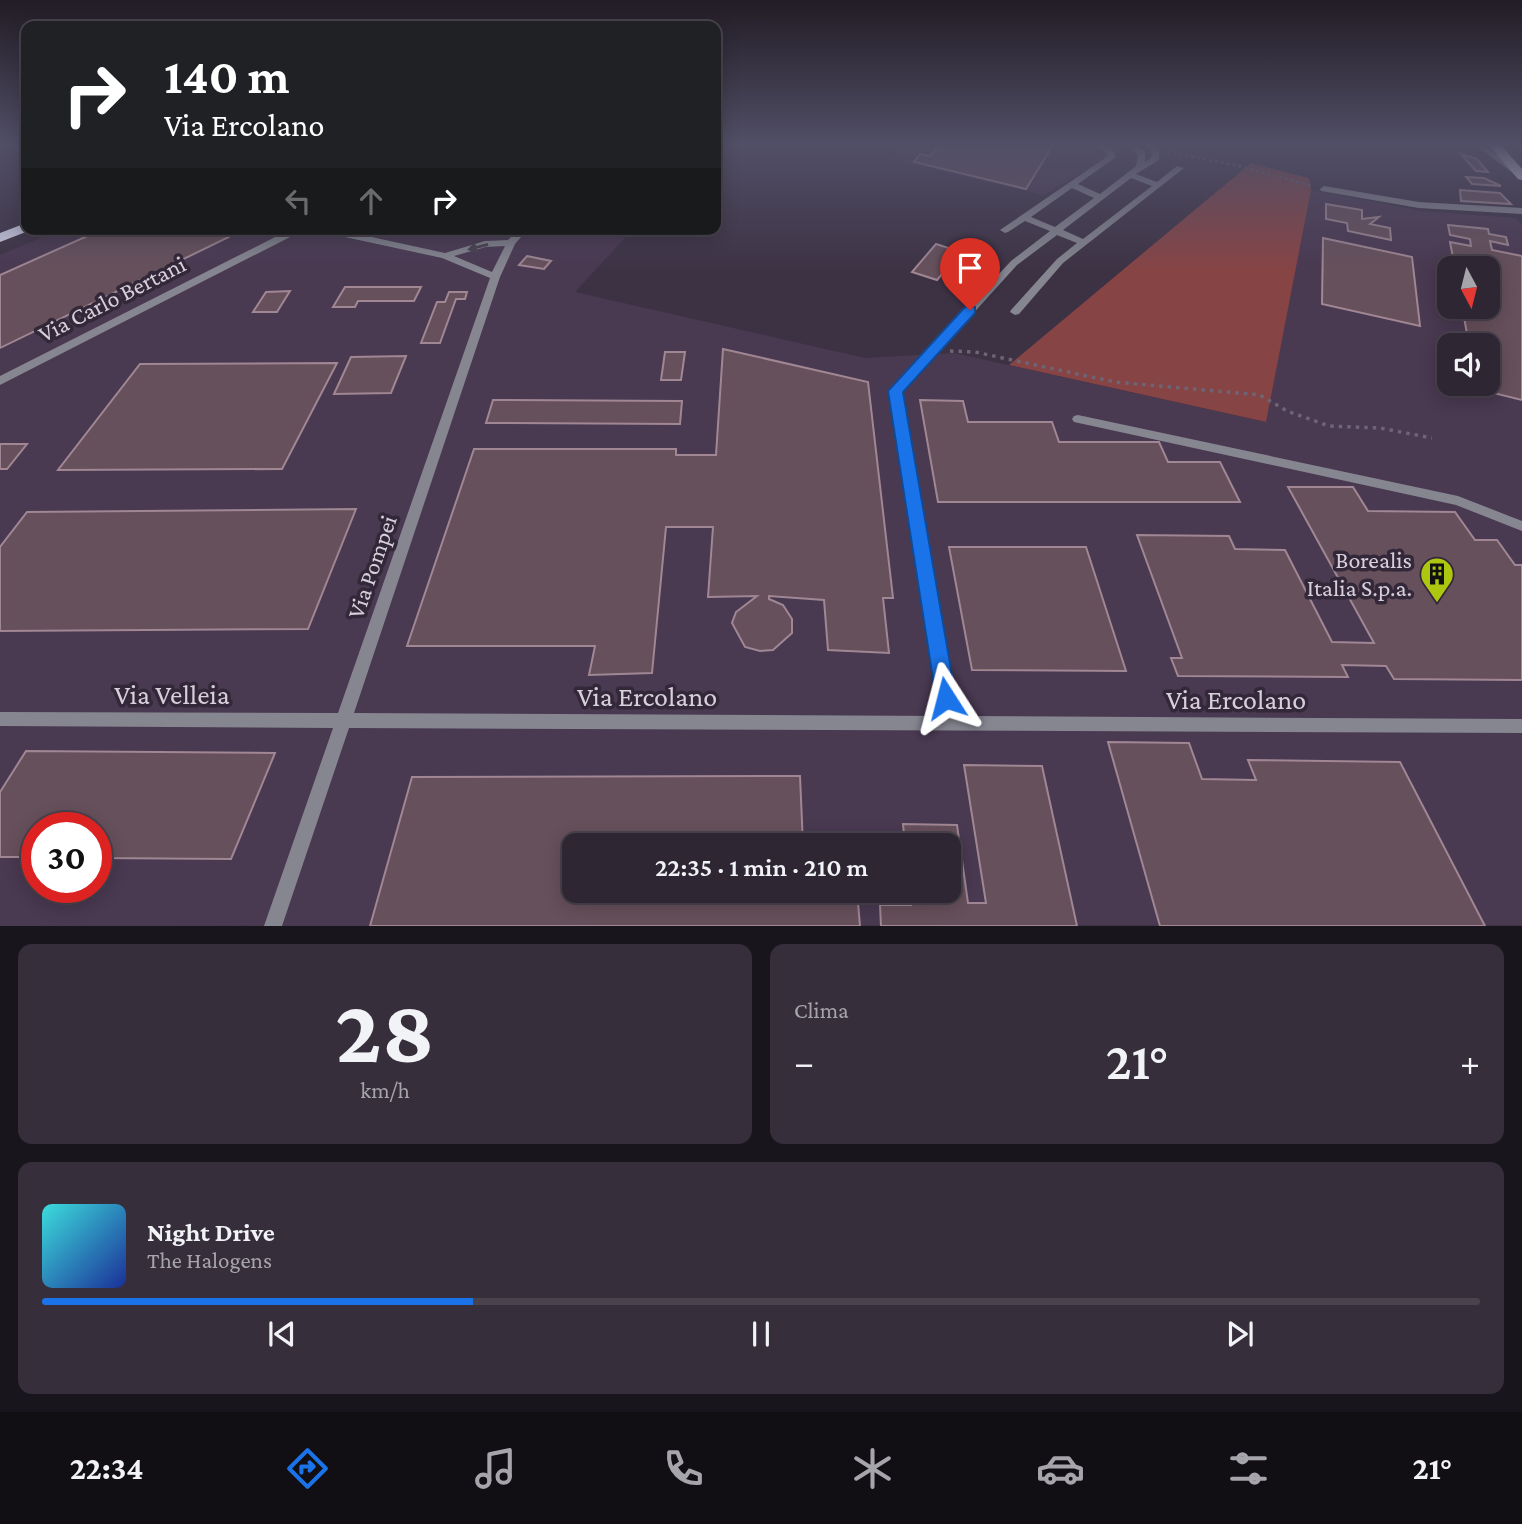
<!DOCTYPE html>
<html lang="it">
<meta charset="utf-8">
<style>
body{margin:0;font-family:"Crimson Pro",serif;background:#362e3b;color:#f1f3f6;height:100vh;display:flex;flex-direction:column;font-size:26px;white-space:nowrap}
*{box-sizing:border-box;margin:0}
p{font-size:23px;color:#a7a5ac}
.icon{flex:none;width:38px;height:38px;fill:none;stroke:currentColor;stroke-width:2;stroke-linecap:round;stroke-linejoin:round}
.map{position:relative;height:926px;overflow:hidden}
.panel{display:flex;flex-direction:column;gap:18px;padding:18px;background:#19151c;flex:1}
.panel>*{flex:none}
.banner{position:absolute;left:21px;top:21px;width:700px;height:214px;border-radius:14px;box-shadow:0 4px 18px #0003,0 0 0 2px #49434e;background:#202124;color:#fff;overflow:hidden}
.needle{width:46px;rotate:173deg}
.buttons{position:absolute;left:1437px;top:256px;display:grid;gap:14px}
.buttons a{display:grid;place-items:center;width:63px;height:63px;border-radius:14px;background:#2e2633;box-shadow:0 4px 18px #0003,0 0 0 2px #49434e;font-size:35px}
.speed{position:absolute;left:21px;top:812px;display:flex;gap:14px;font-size:35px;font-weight:700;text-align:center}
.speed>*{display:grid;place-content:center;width:91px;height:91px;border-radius:50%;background:#2e2633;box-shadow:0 4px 18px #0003,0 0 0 2px #49434e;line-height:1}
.speed .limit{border:10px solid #d22;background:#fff;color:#111}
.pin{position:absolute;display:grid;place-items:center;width:60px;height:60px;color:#fff;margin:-72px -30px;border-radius:50% 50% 50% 0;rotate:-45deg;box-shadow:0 0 7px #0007}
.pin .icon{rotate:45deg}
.me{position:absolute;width:77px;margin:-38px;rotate:351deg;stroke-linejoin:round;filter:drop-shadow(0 0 5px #0008)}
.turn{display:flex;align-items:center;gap:24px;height:147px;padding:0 28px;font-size:32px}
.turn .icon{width:91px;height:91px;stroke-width:2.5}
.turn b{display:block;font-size:49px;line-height:60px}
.lanes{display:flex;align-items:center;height:66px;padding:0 28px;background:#0003;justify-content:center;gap:35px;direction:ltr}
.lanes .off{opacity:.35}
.big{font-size:52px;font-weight:600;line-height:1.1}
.panel .card{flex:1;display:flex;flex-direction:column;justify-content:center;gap:10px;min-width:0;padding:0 24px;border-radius:14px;background:#362e3b}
.panel .dial{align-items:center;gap:0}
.dial b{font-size:91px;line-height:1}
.song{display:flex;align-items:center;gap:21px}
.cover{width:84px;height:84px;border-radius:10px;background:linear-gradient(135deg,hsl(180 70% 55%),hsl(230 70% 35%))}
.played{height:7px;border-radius:4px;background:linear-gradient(90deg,#1a73e8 30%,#49434e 30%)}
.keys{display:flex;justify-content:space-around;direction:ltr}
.heat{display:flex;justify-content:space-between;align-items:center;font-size:38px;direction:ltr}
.panel .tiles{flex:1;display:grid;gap:18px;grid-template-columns:1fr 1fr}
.card:last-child{grid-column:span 2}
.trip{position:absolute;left:562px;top:833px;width:399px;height:70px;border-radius:14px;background:#2e2633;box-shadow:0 4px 18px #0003,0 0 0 2px #49434e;font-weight:600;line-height:70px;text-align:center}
.tabs{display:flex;height:112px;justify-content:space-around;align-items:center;background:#120f14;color:#a7a5ac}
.tabs .icon{width:49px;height:49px}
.tabs .active{color:#1a73e8}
.tabs b{font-size:32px;color:#f1f3f6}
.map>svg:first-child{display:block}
.built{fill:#493951;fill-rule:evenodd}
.green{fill:#874445}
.building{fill:#66505b;stroke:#a08793;stroke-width:2}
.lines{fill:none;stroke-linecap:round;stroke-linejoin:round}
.path-far1{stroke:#6e6474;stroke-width:2.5;stroke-dasharray:2.5 3.5;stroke-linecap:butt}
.path{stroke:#6e6474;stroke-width:3.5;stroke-dasharray:3.5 5;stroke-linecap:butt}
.minor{fill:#858690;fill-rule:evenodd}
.major{fill:#d2d4ea;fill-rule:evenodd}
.oneway{fill:#48404f}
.route{fill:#1a73e8;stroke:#114b97;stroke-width:2}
.labels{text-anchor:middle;stroke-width:7;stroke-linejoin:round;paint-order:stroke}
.street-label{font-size:24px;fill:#d7d0db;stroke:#332839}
.poi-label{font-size:24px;fill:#d7d0db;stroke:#332839;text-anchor:end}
.near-street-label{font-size:28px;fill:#d7d0db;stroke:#332839}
</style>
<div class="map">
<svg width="1522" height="926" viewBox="0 0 1522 926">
<rect width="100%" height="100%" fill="#3d3244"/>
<path class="built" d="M905 143H1132L1043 195 891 160Z
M1311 190 1421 211 1515 218 1522 225V925L0 926V255L62 229H633L575 292 865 358 954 353 1265 422ZM1449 268H1488V306H1449ZM1449 345H1488V383H1449ZM37 828H96V887H37ZM574 845H948V891H574Z"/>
<path class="green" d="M1251 163 1309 178 1311 190 1266 422 1009 365Z"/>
<path class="building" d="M942 143H1042L1053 145 1026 189 914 162 920 154 930 156Z
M1461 154 1477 159 1488 172 1476 171Z
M1466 177 1484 178 1501 186 1472 184Z
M1460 190 1500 193 1511 204 1461 201Z
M1326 204 1362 210V219L1379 217 1370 224 1390 228 1391 240 1348 231 1347 223 1326 219Z
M1448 225 1488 229 1489 234 1506 237 1508 245 1490 241 1492 250 1522 256V400L1477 389 1476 383H1488V345H1469L1462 306H1488V268H1455L1450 242 1471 246 1470 239 1450 235Z
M103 229H222L233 235 0 348V275Z
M1323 238 1412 257 1420 326 1322 304Z
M936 244 961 252 937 280 912 272Z
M527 256 551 261 544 269 519 265Z
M345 287H421L414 301H358L355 307H333Z
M290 291 277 312H253L266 292Z
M449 292H467L465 299H456L440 343H421L437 302H445Z
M723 349 868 382 893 598H883L889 653 828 650 824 600 769 596V599L783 605 792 619V633L773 650 760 651 745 647 732 623 736 612 757 596 708 597 713 527H666L652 673 589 675 595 646H407L474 449H676V455H716Z
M665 352H685L681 380H661Z
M406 356 391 393 334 394 351 357Z
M337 363 282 469 58 470 140 364Z
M493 400 682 401 680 424 486 423Z
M920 400 963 401 968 422H1052L1059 442H1159L1168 462H1220L1240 502H938Z
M0 444H27L7 469H0Z
M1288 487H1353L1368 511 1455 512 1475 540H1497L1515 565H1522V680L1394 679 1386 666 1342 665 1348 677 1178 676 1171 658H1182L1137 535 1229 536 1235 549 1285 550 1332 642 1374 643Z
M356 509 308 629 0 631V547L27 512Z
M949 547H1086L1126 671 972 670Z
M1108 742 1189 743 1202 779 1256 780 1248 760 1400 762 1485 926H1160Z
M26 751 275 753 231 859 96 858V828H37V857H0V792Z
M964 765 1042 766 1077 926H881L880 905H911L910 891H948V845H905L903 824 957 825 968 903H986Z
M800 776 803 845H574V891H857L860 926H370L412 777Z"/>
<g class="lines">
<path class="path-far1" d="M1168 152 1231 164 1313 186"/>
<path class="path" d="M950 351 975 352 1115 382 1260 395 1287 411 1329 426 1380 428 1432 438"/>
<path class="minor" d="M1085 143H1096L1111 147 1116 157 1078 184 1100 194 1136 166 1138 155 1125 143H1133L1145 152V162L1152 157 1151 151 1143 143H1151L1159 150V160L1136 174 1157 182 1177 166 1184 168 1063 263 1019 314 1015 315 1010 312 1011 310 1057 259 1077 243 1057 235 1017 265 902 392 957 716 1522 719V733L349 728 282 926H264L333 728 0 726V712L338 713 490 278 442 258 331 234 292 236 0 385V376L287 231 335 229 445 253 485 241 508 240 519 229H528L515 244 500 277 354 713 941 716 890 391 1011 261 1050 231 1025 221 1008 232 1005 233 1000 230 1108 156 1105 151ZM1131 178 1152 186 1083 239 1063 230ZM1072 188 1094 198 1055 227 1031 217ZM505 246 492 272 454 256 486 247Z
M1473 143H1481L1522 173V180Z
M1324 186 1419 202 1522 208V214L1419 208 1321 191 1320 189Z
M1078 415 1458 496 1522 521V531L1456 505 1074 422 1072 419 1074 416Z"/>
<path class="major" d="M1487 143H1499L1522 169V180L1518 179Z
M26 223V229L31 230 0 242V233Z"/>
</g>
<defs><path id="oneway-solid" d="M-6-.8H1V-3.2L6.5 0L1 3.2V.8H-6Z" transform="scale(1.75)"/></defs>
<use class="oneway" href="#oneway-solid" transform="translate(478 247) rotate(165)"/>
<linearGradient id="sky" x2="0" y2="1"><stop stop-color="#221c25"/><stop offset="0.53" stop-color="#514f67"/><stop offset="1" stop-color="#514f67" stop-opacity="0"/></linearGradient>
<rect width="1522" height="272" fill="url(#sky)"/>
<path class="route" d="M970 306 975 307V313L903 392 956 698 953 705 946 707 939 705 936 698 888 391 965 307Z"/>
<defs>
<g id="building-pin" transform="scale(1.75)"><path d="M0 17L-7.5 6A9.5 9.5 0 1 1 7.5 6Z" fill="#adc60f" stroke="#332839"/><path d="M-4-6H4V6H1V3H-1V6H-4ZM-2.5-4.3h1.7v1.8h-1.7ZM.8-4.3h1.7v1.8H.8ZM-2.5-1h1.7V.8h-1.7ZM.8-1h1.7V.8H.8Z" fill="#111"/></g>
</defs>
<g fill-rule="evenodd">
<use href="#building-pin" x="1437" y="574"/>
</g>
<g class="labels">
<g class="street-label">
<text transform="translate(112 299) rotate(-27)" y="8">Via Carlo Bertani</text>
<text transform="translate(372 567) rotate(-71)" y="8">Via Pompei</text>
</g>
<g class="poi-label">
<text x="1412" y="568">Borealis<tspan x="1412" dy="28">Italia S.p.a.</tspan></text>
</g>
<g class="near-street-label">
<text x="172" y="704">Via Velleia</text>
<text x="647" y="706">Via Ercolano</text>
<text x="1236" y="709">Via Ercolano</text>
</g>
</g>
</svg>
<div class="buttons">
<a><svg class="needle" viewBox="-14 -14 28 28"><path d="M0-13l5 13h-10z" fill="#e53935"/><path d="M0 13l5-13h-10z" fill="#a7a5ac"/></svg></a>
<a><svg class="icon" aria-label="sound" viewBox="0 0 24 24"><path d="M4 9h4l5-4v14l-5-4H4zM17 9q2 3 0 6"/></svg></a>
</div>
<div class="speed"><div class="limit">30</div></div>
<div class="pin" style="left:970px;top:310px;background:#d93025"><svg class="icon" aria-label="arrive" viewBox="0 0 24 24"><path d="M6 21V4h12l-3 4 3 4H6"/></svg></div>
<svg class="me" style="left:946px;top:698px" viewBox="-20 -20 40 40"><path d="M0-17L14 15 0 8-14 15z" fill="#1a73e8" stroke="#fff" stroke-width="4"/></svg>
<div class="trip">22:35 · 1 min · 210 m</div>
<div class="banner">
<div class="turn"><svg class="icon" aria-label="right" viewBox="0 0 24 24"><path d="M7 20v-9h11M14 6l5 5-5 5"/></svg><div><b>140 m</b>Via Ercolano</div></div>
<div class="lanes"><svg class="icon off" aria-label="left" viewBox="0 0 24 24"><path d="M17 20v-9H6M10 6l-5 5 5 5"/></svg><svg class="icon off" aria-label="ahead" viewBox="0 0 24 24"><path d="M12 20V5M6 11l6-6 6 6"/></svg><svg class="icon" aria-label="right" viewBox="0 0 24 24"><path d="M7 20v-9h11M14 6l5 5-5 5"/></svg></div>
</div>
</div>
<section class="panel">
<div class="tiles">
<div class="card dial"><b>28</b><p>km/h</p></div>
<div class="card"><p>Clima</p>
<div class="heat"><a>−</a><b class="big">21°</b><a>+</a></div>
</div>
<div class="card">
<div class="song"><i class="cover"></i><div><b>Night Drive</b><p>The Halogens</p></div></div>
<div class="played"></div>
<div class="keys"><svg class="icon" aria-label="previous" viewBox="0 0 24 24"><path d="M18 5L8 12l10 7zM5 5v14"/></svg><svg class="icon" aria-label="pause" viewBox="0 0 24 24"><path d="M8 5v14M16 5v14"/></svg><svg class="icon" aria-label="next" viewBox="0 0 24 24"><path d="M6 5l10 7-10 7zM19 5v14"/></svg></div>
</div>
</div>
</section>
<nav class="tabs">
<b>22:34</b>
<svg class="icon active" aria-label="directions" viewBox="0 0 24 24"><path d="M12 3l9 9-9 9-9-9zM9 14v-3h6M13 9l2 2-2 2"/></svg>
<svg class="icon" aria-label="music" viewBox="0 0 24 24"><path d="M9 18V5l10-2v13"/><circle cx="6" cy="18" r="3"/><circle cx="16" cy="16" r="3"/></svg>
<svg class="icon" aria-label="phone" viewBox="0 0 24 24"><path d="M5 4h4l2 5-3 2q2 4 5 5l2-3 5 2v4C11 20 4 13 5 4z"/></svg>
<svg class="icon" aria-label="climate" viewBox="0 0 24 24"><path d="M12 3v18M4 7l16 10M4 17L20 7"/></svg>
<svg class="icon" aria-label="car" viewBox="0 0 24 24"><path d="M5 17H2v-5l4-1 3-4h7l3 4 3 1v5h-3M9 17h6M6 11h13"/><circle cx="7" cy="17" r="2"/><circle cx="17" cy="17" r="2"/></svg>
<svg class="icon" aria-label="filters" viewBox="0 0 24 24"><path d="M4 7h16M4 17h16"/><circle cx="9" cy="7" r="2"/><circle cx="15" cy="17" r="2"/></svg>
<b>21°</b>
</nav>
